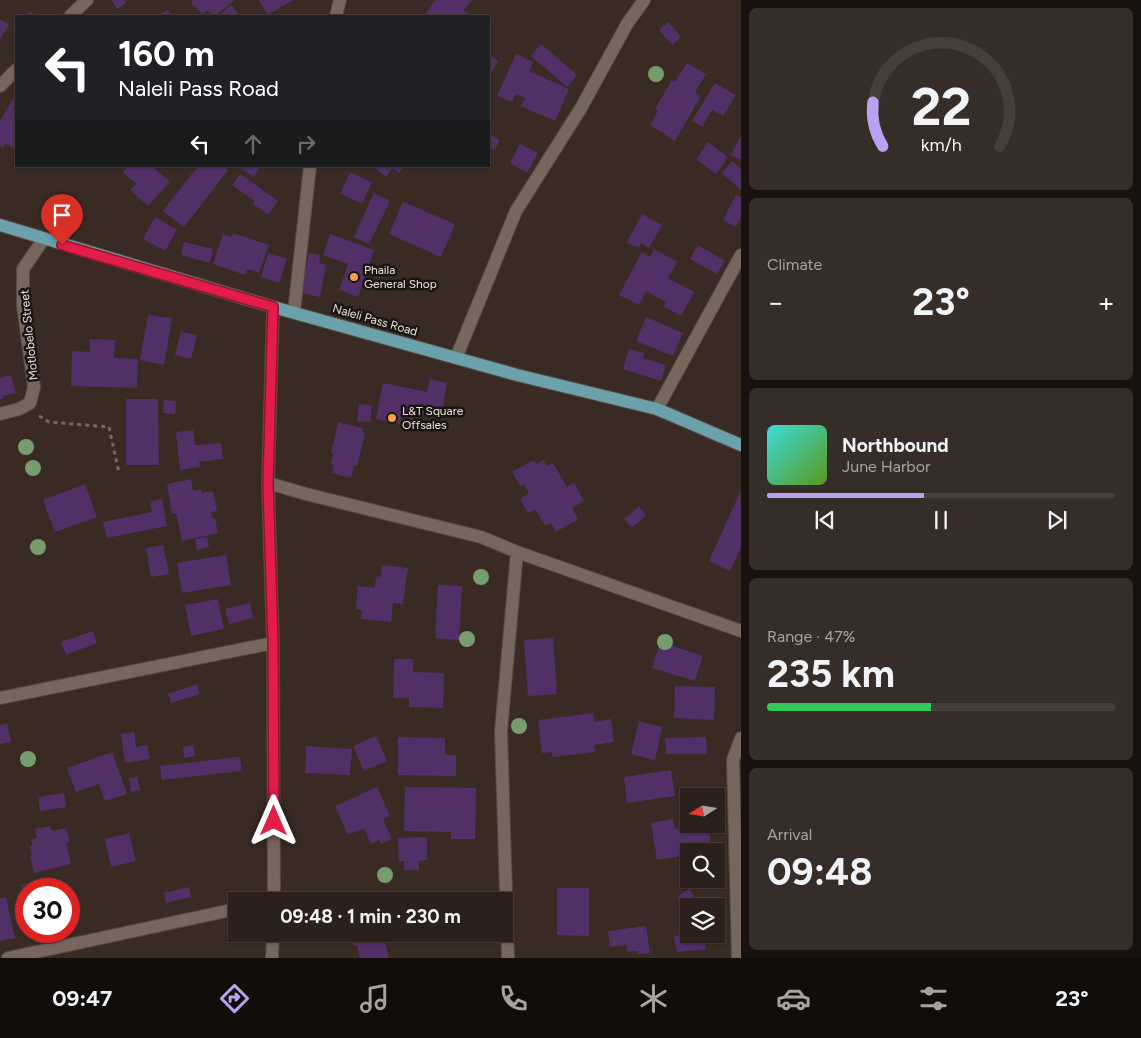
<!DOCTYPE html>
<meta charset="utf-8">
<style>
body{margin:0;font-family:Figtree,sans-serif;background:#372d28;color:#f1f3f6;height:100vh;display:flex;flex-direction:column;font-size:19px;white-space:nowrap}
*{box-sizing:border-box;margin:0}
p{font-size:16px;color:#a6a3a3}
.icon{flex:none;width:28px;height:28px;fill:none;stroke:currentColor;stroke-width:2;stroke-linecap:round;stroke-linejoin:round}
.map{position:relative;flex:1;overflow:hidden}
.panel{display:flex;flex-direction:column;gap:8px;padding:8px;background:#18120f;width:400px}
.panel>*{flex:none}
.guide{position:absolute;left:15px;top:15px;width:475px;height:152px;border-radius:0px;box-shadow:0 1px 4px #0004,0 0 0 1px #473e3a;background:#202124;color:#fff;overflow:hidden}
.needle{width:32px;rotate:258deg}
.buttons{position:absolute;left:680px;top:788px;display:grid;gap:10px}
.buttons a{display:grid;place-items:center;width:45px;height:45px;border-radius:0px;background:#2b201b;box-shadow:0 1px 4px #0004,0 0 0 1px #473e3a;font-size:25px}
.speed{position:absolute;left:15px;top:878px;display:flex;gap:10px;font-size:25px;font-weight:700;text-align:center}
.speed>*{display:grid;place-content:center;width:65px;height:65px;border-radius:50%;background:#2b201b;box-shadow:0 1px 4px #0004,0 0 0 1px #473e3a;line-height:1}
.speed .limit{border:8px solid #d22;background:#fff;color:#111}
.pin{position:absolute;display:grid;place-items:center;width:42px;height:42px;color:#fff;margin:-51px -21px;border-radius:50% 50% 50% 0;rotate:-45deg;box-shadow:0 0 5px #0007}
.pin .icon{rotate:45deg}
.me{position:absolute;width:55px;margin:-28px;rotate:0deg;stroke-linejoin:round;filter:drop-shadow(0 0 4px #0008)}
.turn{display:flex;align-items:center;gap:18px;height:105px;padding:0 20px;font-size:22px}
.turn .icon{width:65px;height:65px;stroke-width:2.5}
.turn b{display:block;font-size:35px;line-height:42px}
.lanes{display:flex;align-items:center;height:48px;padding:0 20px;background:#0003;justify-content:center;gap:25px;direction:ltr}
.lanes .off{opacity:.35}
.big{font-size:38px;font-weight:700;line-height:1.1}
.panel .widget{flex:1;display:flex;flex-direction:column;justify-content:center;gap:8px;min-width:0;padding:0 18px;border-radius:8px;background:#372d28}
.panel .dial{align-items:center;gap:0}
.dial svg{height:130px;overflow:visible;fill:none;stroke:#473e3a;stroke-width:7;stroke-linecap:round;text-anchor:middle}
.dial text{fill:#f1f3f6;stroke:none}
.song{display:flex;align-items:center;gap:15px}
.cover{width:60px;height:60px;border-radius:8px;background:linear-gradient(135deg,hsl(180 70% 55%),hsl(90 70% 35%))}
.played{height:5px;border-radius:2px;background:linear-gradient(90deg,#bca0f2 45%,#473e3a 45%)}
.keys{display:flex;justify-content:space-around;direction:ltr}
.heat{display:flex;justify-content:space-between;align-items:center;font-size:28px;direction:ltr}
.charge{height:8px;border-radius:4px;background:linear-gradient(90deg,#34c759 47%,#473e3a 0)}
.trip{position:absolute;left:228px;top:892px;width:285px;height:50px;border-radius:0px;background:#2b201b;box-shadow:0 1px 4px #0004,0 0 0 1px #473e3a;font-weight:700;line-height:50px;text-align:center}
.menu{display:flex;height:80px;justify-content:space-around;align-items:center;background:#110d0b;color:#a6a3a3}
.menu .icon{width:35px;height:35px}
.menu .active{color:#bca0f2}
.menu b{font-size:22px;color:#f1f3f6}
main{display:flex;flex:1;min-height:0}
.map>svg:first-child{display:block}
.building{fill:#532f67}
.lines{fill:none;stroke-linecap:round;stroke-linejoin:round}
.minor-casing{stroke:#554943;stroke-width:14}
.major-casing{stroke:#554943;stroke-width:14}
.path{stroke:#756963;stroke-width:3;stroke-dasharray:4 4;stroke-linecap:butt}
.minor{stroke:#76665e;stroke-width:12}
.major{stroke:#6aa1aa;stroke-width:12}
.tree{fill:#779d6f}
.route-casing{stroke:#92132f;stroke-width:12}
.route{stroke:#e11d48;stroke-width:9}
.poi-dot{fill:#f8a04b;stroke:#1b1512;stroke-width:2}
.labels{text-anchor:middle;stroke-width:5;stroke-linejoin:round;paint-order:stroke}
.poi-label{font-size:12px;fill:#eae1dc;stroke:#1b1512;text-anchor:start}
.street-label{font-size:12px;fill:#eae1dc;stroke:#1b1512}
</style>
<main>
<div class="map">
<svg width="741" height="958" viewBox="0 0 741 958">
<rect width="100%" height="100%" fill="#392b24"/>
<path class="building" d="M111 0H125L127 2 117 9Z
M193 0H234L215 16H212L207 10 202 15 191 2Z
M259 0H293L268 15Z
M436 0H472L464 10 468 13 466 16H423Z
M231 5 240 16H218Z
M168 10 171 16H157Z
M30 11 36 16H26Z
M0 19 9 25 0 39Z
M668 22 681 37 672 45 659 30Z
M541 44 577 75 567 87 531 56Z
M516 54 533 62 529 71 569 89 555 121 521 106 525 98 516 94 512 102 497 96Z
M489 55 498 61 489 76Z
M687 63 706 74 695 92 701 96 675 141 650 125 658 111 655 109 672 80 675 82Z
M715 83 736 95 723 116 712 110 702 127 692 121Z
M13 99 16 101V150L6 144 3 148 0 146V121Z
M489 133 500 141 494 150 489 146Z
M741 135V160L731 155Z
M708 142 728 157 716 174 696 159Z
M520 144 538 153 527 173 510 163Z
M732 161 741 169V190L722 173Z
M128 166H158L155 169 170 182 148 206 130 190 136 184 123 172Z
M198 166H224L228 170 184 227 163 211Z
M237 166H258L260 167 254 177Z
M372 166H404L399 173 393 168 386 177Z
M350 172 372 182 362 204 340 194Z
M240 174 278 201 268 215 253 204 255 201 232 185Z
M374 193 390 201 369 244 354 237Z
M736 195 741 197V217L736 227 723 220Z
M403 202 455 224 441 257 389 234Z
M642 214 662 225 649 248 641 243 639 248 627 242Z
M155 217 177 230 165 251 143 239Z
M233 233 269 245 259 273 247 269 245 275 213 264 223 234 232 237Z
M330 234 374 250 358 297 339 290 348 264 323 255Z
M184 242 213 249 210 263 181 255Z
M698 245 725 261 717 274 690 259Z
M654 249 677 262 668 278 694 292 681 316 664 307 666 302 646 291 639 305 619 295 642 252 650 257Z
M268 253 287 259 279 283 261 277Z
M309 253 320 255 319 263 326 265 320 297 301 293Z
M148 315 172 318 164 365 140 360Z
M646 317 683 333 673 356 636 341Z
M181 332 197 335 191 359 175 355Z
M90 339 115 340 114 358 138 359 137 388 71 386 72 351 90 352Z
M629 349 644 353 643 358 666 365 661 381 623 369Z
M11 375 16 393 2 396 3 399H0V378Z
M430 379 447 383 442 412 438 411 437 417 414 412 412 420 402 417 400 424 376 419 383 383 427 392Z
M126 399H158L159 465H126Z
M164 400 176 401 175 414 163 413Z
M359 404 372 405 370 422 357 421Z
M338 422 363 428 362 432 365 433 357 466H354L351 478 332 473 334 465 331 464 333 453H331Z
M193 430 195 445 221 443 223 459 199 462 200 467 180 470 176 432Z
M534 460 536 464 544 460 547 466 553 463 567 487 574 483 584 501 572 508 578 519 556 532 551 523 545 526 535 509 528 513 520 499 529 493 524 484 520 486 512 472Z
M191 479 193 491 201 489 202 493 213 491 217 511 211 512 212 518H215L218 533 182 541 176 513 172 514 167 484Z
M85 484 97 517 55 532 43 500Z
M741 490V547L730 571 709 561Z
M162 499 167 526 107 538 103 522 152 512 150 501Z
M639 506 646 515 632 528 624 519Z
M207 537 209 547 197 550 195 539Z
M163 545 169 574 151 577 146 548Z
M226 555 231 585 182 593 177 563Z
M382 565 408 568 403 604 393 603 391 622 361 619 362 610 356 609 358 586 374 588 377 576 381 577Z
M438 585 462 586 459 640 435 638Z
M218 599 224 629 191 636 185 605Z
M250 603 253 618 229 624 225 609Z
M93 631 97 643 66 655 61 642Z
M553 638 557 694 528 696 524 640Z
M660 642 703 656 695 681 652 668Z
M394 659H413V672L444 673 443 708 409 707V698H393Z
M197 684 200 694 171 703 168 694Z
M675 686 715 687 714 720 674 718Z
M593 713 594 722 611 719 614 742 594 745 595 752 552 757V752L542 753 538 720Z
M639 721 662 727 655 760 631 754Z
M7 723 11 742 0 744V725Z
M134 732 136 747 147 745 150 759 125 763 121 734Z
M376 736 387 761 364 771 353 746Z
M398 737 445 738V755H456V776L398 775Z
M706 737 707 754H666L665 738Z
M193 745 195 756 184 758 183 747Z
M306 746 352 749 350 775 305 773Z
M112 752 127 794 105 801 99 784 76 792 67 768Z
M240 757 242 771 162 780 160 766Z
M671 770 675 796 627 803 624 777Z
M137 777 140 790 131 792 129 778Z
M377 787 390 816 383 819 392 839 381 844 379 840 371 844 364 828 348 835 335 806Z
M405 787 476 788 475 839H451V832L404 831Z
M64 793 66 807 40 811 38 797Z
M673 819 675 829 708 824 711 844 699 846 700 851H689V855L657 860 651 823Z
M50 826 52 831 66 828 70 842 66 843 71 864 34 873 30 856 32 855 30 846H33L31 840 37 838 35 829Z
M129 833 136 861 111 867 105 839Z
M427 837V860L419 861V870H404V861H399L398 838Z
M49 877 52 889H26V903L21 885Z
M189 887 191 897 166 903 164 893Z
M557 888H589V936L557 935Z
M689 889 694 896 683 905 677 897Z
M6 897 15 938 0 941V898Z
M646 926 650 953 638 954 637 951 627 952 626 945 610 947 608 931Z
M33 931H50V932L34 936Z
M350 934H383L389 958H360L357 945 353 946Z
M689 934H704L706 949 677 952 674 936Z"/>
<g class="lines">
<g class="minor-casing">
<path id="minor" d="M70 16 87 0
M336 16 340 0
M0 86 16 70
M273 307 268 483 273 643 274 901
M294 312 310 166
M456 358 516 211 581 108 627 24 644 0
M657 409 741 255
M0 414 19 409 30 403 34 387 23 306V269L43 240
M268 483 306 494 481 537 517 552 741 631
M0 698 273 643
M8 958 236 909
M272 958 273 934
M508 958 501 731 517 552
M738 958 733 760 741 738"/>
</g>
<g class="major-casing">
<path id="major" d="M0 225 273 307 517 375 657 409 741 445"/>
</g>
<path class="path" d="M39 416 49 422 109 427 119 473"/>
<use href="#minor" class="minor"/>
<use href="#major" class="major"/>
</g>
<g class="tree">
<circle cx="656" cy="74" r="8"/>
<circle cx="26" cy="447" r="8"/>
<circle cx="33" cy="468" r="8"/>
<circle cx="38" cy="547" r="8"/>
<circle cx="481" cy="577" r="8"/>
<circle cx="467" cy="639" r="8"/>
<circle cx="665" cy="642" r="8"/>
<circle cx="519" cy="726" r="8"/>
<circle cx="28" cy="759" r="8"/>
<circle cx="385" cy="875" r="8"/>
</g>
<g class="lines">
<g class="route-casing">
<path id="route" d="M62 245 273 307 268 483 273 642 274 821"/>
</g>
<use href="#route" class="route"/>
</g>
<g class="poi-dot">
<circle cx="354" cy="277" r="5"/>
<circle cx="392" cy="418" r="5"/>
</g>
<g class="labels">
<g class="poi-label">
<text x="364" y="274">Phaila<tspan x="364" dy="14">General Shop</tspan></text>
<text x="402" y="415">L&amp;T Square<tspan x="402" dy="14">Offsales</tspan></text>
</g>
<g class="street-label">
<text transform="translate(375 320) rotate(16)" y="4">Naleli Pass Road</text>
<text transform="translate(29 335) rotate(-96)" y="4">Motlobelo Street</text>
</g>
</g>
</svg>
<div class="buttons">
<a><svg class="needle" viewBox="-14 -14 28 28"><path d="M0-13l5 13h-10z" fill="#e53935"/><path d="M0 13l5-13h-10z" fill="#a6a3a3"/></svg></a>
<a><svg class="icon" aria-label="search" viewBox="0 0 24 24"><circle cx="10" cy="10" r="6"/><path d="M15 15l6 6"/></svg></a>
<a><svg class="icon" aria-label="layers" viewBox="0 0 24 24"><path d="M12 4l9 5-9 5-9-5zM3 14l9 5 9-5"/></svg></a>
</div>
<div class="speed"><div class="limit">30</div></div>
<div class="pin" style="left:62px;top:245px;background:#d93025"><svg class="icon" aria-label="arrive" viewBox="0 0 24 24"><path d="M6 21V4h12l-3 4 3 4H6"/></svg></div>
<svg class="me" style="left:274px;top:821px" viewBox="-20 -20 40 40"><path d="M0-17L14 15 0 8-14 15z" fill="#e11d48" stroke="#fff" stroke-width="4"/></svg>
<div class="trip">09:48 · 1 min · 230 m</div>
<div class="guide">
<div class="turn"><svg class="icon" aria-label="left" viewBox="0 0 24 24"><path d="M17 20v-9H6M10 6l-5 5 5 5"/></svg><div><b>160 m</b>Naleli Pass Road</div></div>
<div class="lanes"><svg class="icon" aria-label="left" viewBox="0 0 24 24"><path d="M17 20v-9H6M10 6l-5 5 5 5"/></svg><svg class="icon off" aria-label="ahead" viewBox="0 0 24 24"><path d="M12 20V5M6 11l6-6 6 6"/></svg><svg class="icon off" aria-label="right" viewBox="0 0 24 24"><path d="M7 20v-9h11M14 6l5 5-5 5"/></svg></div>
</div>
</div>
<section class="panel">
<div class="widget dial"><svg viewBox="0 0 100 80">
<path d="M14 69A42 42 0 1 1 86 69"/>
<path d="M14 69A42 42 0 0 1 8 42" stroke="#bca0f2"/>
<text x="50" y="56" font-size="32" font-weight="700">22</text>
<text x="50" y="72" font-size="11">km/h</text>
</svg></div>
<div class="widget"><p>Climate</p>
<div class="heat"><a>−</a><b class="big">23°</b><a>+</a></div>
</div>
<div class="widget">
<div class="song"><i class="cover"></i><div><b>Northbound</b><p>June Harbor</p></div></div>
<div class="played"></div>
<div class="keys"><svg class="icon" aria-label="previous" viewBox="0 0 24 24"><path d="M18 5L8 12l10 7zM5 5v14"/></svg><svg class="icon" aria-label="pause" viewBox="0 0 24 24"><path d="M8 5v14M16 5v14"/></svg><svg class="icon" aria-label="next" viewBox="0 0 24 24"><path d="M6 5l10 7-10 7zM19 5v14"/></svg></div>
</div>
<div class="widget"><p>Range · 47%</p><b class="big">235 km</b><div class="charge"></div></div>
<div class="widget"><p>Arrival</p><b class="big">09:48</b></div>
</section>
</main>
<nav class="menu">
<b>09:47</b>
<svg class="icon active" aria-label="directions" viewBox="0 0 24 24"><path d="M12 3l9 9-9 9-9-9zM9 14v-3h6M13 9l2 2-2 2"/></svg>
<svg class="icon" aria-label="music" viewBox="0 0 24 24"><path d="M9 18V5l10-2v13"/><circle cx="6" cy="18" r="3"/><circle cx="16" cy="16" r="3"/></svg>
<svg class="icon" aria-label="phone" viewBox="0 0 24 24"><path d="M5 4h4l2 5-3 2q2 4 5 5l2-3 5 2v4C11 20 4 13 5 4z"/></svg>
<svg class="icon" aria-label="climate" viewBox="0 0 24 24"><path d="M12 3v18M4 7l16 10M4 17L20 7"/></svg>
<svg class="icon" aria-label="car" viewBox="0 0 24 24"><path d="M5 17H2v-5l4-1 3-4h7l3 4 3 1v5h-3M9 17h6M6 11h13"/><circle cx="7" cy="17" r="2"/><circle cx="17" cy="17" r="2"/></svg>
<svg class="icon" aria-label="filters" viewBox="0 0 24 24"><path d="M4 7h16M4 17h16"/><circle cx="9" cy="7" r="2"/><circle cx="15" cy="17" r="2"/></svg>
<b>23°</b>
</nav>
